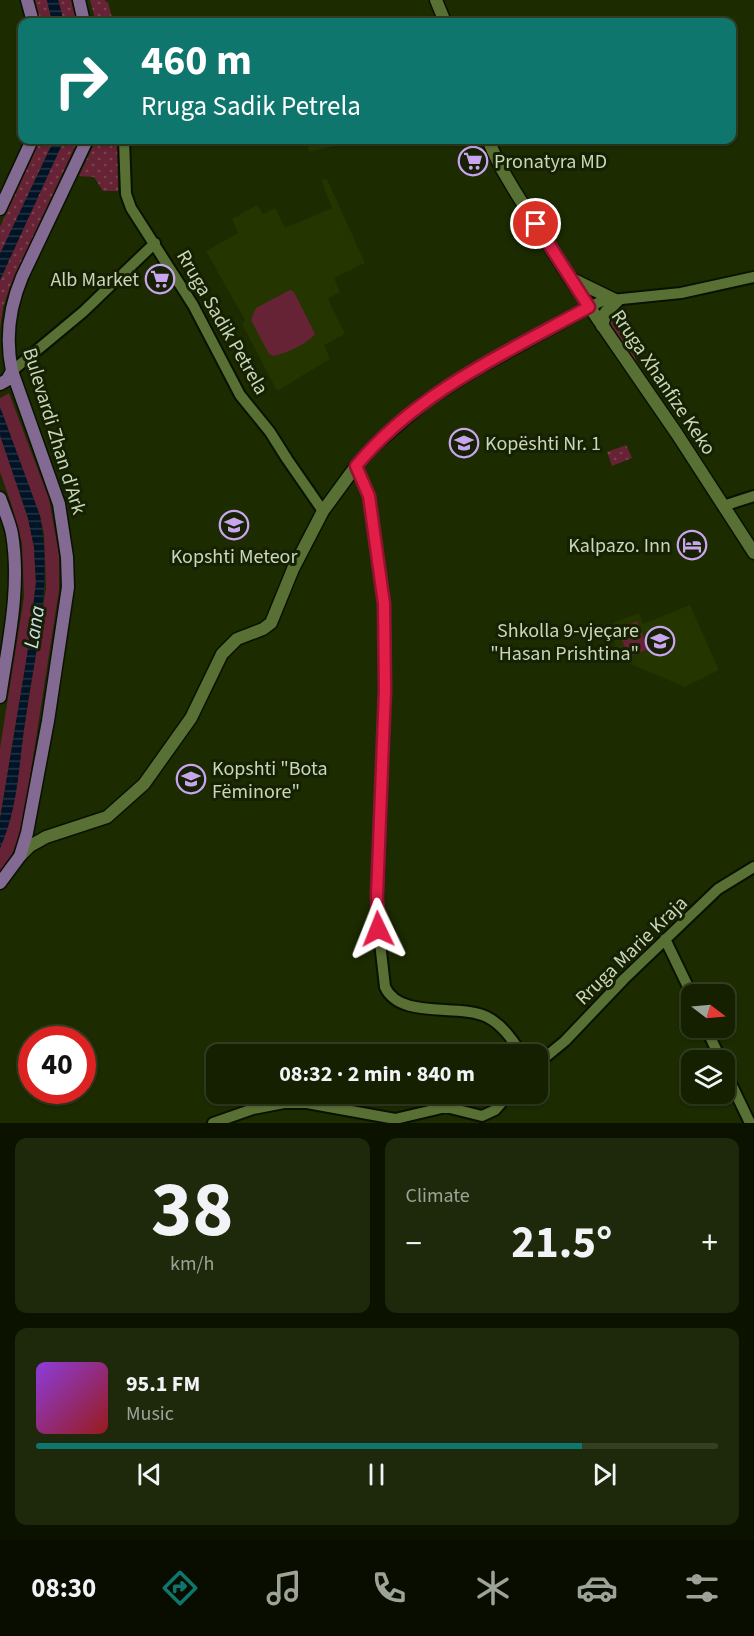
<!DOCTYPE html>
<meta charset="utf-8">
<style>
body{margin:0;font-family:"Source Sans 3",sans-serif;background:#1e280a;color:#f1f3f6;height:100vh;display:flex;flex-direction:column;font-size:22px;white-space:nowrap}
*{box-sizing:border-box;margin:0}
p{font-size:20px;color:#9da399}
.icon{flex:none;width:33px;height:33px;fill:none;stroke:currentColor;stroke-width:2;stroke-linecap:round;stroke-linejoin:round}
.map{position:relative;height:1123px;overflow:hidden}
.drawer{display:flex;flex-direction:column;gap:15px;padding:15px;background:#0c1200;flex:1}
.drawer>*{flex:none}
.guide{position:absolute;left:18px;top:18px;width:718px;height:126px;border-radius:12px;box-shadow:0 2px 4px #0004,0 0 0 2px #343e22;background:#0f766e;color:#fff;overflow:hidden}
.needle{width:39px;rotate:106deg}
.buttons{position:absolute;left:681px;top:984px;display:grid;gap:12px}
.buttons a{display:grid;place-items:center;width:54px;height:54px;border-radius:12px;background:#152000;box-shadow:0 2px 4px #0004,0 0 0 2px #343e22;font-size:30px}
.speed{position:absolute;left:18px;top:1026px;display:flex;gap:12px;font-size:30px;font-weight:700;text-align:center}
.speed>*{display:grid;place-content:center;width:78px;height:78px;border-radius:50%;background:#152000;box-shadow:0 2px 4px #0004,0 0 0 2px #343e22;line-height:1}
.speed .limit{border:9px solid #d22;background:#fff;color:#111}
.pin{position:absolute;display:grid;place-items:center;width:51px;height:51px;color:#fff;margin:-26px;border:3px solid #fff;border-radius:50%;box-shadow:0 2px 6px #0007}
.me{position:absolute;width:66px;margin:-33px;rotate:358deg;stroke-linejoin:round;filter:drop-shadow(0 0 4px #0008)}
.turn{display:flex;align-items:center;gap:21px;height:126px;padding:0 24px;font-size:27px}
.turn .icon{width:78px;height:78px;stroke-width:2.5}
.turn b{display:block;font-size:42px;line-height:51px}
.big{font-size:45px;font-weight:700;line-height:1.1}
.drawer .tile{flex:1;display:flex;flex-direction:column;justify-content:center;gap:9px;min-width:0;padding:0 21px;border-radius:12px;background:#1e280a}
.drawer .dial{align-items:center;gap:0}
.dial b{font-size:78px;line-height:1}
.song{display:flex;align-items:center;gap:18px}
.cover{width:72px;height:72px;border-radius:9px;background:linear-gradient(135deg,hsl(270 70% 55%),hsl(0 70% 35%))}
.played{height:6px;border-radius:3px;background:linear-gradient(90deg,#0f766e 80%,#343e22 80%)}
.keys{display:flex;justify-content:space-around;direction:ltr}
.heat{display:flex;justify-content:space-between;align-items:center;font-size:33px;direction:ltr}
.drawer .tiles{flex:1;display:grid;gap:15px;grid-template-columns:1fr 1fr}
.tile:last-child{grid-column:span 2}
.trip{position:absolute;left:206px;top:1044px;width:342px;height:60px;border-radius:12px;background:#152000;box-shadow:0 2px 4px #0004,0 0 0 2px #343e22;font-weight:700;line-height:60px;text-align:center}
.tab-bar{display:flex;height:96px;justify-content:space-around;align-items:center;background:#080d00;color:#9da399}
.tab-bar .icon{width:42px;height:42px}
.tab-bar .selected{color:#0f766e}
.tab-bar b{font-size:27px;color:#f1f3f6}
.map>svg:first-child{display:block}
.built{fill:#243500}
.grass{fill:#652335}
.park{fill:url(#park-dots)}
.water{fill:url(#water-rules)}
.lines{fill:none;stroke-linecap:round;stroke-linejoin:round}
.tertiary-casing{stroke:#091200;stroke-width:14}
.secondary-casing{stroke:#091200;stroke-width:15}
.primary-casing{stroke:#091200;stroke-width:15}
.tertiary{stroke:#597035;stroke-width:10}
.secondary{stroke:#597035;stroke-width:12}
.primary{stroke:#836a93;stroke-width:12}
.route-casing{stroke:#92132f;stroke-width:15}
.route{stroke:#e11d48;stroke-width:10}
.labels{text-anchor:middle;stroke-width:6;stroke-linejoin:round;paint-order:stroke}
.poi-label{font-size:20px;fill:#c9d7b8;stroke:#162003;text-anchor:start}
.street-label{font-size:20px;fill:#c9d7b8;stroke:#162003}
.water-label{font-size:21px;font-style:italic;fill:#cde0f1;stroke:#162003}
</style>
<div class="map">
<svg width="754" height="1123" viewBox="0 0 754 1123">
<defs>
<pattern id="park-dots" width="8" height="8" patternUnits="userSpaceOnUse" patternTransform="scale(1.5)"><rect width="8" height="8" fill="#652335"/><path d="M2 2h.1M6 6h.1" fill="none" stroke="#7a4250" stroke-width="1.8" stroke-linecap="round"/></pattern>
<pattern id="water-rules" width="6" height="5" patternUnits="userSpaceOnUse" patternTransform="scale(1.5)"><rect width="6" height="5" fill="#001327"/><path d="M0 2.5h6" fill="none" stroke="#243544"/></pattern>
</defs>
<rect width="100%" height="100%" fill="#1c2b00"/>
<path class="built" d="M307 140H355V141L309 152Z
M327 179 365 263 334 278 340 292 328 299 345 334 324 345 330 359 277 391 242 324 245 320 206 251 238 233 232 219 257 205 263 214 275 208 285 228 332 208 321 180Z
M690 605 719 670 685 687 616 658 613 623 639 613 643 624Z"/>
<path class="grass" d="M290 290 294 292 315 334C307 344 285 354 273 356L269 354 251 320 256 308Z
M628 310 636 363 607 324 609 316Z
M9 393 49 499 59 555V590L22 829 11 857 0 874V848L10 819 46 588 44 534 40 516 0 407V398Z
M0 435 28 518 34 547 36 583 27 656 0 819V748L24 597 22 543 11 503 0 472Z
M637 621 648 649 629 657 618 630Z"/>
<path class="park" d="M35 0H47L52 22H40Z
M58 0H71L76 22H64Z
M90 0H105L106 2H108L113 22H96Z
M40 140H54L0 254V227Z
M64 140H78L10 287 3 307 0 329V280Z
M95 142 117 143 118 191H103L94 177 79 176Z
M626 445 632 458 612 466 607 452Z"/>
<path class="water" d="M47 0H58L64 22H52Z
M54 140H64L0 280V254Z
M0 407 40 516C53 585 35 653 25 722 19 763 18 810 0 848V819L27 656 36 583 34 547 28 518 0 435Z"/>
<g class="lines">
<g class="tertiary-casing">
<path id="tertiary" d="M124 140 126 194 131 208 193 305 240 395 270 432 287 459 323 511
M589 307 602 301 681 293 754 277
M12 371 83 312 155 243
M356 466 369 496 384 604 385 690 377 916 385 987C400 1020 458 1003 487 1017 503 1025 513 1041 522 1054
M723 506 754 496
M665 939 692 995
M706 1028 721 1060
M537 1064 565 1041 624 979 718 889 754 867
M724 1069 750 1123
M213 1123 253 1109 284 1103H307L395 1119 446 1107 482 1116 495 1110 509 1094"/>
</g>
<g class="secondary-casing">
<path id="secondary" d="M436 0 445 22
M488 140 500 166 516 193 569 277 677 434 754 553
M570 278 617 301 606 312 602 326
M20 856 30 846 46 837 107 817 144 784 191 718 222 654 237 639 263 629 271 623 293 569 323 511 356 466 375 445 426 401 475 370 589 307"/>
</g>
<g class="primary-casing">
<path id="primary" d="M27 0 33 22
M79 0 84 22
M0 209 32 140
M0 384 7 380 12 371
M0 498C4 510 10 522 12 534 21 588 8 643 0 697
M0 883 20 856 27 833 48 721 68 587 67 557 59 504 12 371C5 338 9 308 22 277L87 140"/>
</g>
<use href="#tertiary" class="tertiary"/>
<use href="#secondary" class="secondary"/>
<use href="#primary" class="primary"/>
</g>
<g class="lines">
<g class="route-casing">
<path id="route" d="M378 929 377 896 385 690 384 604 369 496 356 466C417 392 507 352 589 307L536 224"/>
</g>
<use href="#route" class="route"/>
</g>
<defs>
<g id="supermarket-ring" transform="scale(1.5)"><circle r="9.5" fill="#162003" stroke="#c9a5ee" stroke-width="1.5"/><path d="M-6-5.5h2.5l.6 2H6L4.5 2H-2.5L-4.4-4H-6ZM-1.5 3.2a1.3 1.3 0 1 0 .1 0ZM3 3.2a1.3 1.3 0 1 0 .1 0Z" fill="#c9a5ee"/></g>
<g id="school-ring" transform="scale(1.5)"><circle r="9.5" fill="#162003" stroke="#c9a5ee" stroke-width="1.5"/><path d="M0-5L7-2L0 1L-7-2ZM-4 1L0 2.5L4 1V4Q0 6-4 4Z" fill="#c9a5ee"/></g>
<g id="hotel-ring" transform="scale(1.5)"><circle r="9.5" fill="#162003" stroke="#c9a5ee" stroke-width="1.5"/><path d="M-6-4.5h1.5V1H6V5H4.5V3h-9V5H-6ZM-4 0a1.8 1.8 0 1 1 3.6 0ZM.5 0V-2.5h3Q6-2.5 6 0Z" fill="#c9a5ee"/></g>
</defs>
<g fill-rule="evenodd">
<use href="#supermarket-ring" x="473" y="161"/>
<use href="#supermarket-ring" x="160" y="279"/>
<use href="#school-ring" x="464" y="443"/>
<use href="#school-ring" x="234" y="525"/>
<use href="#hotel-ring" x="692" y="545"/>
<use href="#school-ring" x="660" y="641"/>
<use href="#school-ring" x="191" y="779"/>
</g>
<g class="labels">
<g class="poi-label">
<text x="494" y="168">Pronatyra MD</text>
<text x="139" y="286" text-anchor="end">Alb Market</text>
<text x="485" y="450">Kopështi Nr. 1</text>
<text x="671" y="552" text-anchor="end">Kalpazo. Inn</text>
<text x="234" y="563" text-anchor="middle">Kopshti Meteor</text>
<text x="639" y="637" text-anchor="end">Shkolla 9-vjeçare<tspan x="639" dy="23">"Hasan Prishtina"</tspan></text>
<text x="212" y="775">Kopshti "Bota<tspan x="212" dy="23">Fëminore"</tspan></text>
</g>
<g class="street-label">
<text transform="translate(223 322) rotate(60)" y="7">Rruga Sadik Petrela</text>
<text transform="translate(664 382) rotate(56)" y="7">Rruga Xhanfize Keko</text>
<text transform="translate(55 431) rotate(73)" y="7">Bulevardi Zhan d'Ark</text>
<text transform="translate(631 950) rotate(-44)" y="7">Rruga Marie Kraja</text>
</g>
<g class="water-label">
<text transform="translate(34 627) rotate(-81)" y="7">Lana</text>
</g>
</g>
</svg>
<div class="buttons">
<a><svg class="needle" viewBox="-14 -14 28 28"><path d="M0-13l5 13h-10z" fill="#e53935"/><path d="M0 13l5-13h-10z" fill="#9da399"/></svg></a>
<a><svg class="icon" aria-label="layers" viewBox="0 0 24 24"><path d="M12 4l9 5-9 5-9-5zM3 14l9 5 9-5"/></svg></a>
</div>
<div class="speed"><div class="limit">40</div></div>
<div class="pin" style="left:536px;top:224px;background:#d93025"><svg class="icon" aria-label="arrive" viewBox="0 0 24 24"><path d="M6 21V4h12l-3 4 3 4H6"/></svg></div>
<svg class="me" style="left:378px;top:929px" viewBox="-20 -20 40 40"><path d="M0-17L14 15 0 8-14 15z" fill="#e11d48" stroke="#fff" stroke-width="4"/></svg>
<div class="trip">08:32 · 2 min · 840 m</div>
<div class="guide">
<div class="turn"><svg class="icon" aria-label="right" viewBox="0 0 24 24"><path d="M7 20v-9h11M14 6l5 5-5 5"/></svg><div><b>460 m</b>Rruga Sadik Petrela</div></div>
</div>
</div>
<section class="drawer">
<div class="tiles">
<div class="tile dial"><b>38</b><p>km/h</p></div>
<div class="tile"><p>Climate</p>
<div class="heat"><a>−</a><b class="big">21.5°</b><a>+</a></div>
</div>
<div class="tile">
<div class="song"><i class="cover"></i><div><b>95.1 FM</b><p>Music</p></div></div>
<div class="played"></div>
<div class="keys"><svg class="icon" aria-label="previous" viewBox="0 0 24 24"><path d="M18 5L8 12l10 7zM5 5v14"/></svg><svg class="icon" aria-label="pause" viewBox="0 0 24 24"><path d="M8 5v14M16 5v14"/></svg><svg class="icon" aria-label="next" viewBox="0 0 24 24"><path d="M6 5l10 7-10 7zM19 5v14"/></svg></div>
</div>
</div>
</section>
<nav class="tab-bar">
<b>08:30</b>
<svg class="icon selected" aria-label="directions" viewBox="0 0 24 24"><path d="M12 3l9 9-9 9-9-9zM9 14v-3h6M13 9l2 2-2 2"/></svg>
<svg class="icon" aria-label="music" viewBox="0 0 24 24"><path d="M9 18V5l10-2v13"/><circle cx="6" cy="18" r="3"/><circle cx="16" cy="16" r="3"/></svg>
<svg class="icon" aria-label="phone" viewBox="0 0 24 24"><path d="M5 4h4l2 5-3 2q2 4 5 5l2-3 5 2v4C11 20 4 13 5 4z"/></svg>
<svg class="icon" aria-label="climate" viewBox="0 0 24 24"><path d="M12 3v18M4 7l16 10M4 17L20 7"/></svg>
<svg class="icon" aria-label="car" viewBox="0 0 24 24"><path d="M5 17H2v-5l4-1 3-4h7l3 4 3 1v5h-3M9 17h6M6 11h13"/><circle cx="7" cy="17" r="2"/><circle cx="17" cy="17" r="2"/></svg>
<svg class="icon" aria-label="filters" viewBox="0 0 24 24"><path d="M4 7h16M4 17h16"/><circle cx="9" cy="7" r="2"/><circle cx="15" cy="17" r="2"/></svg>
</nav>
